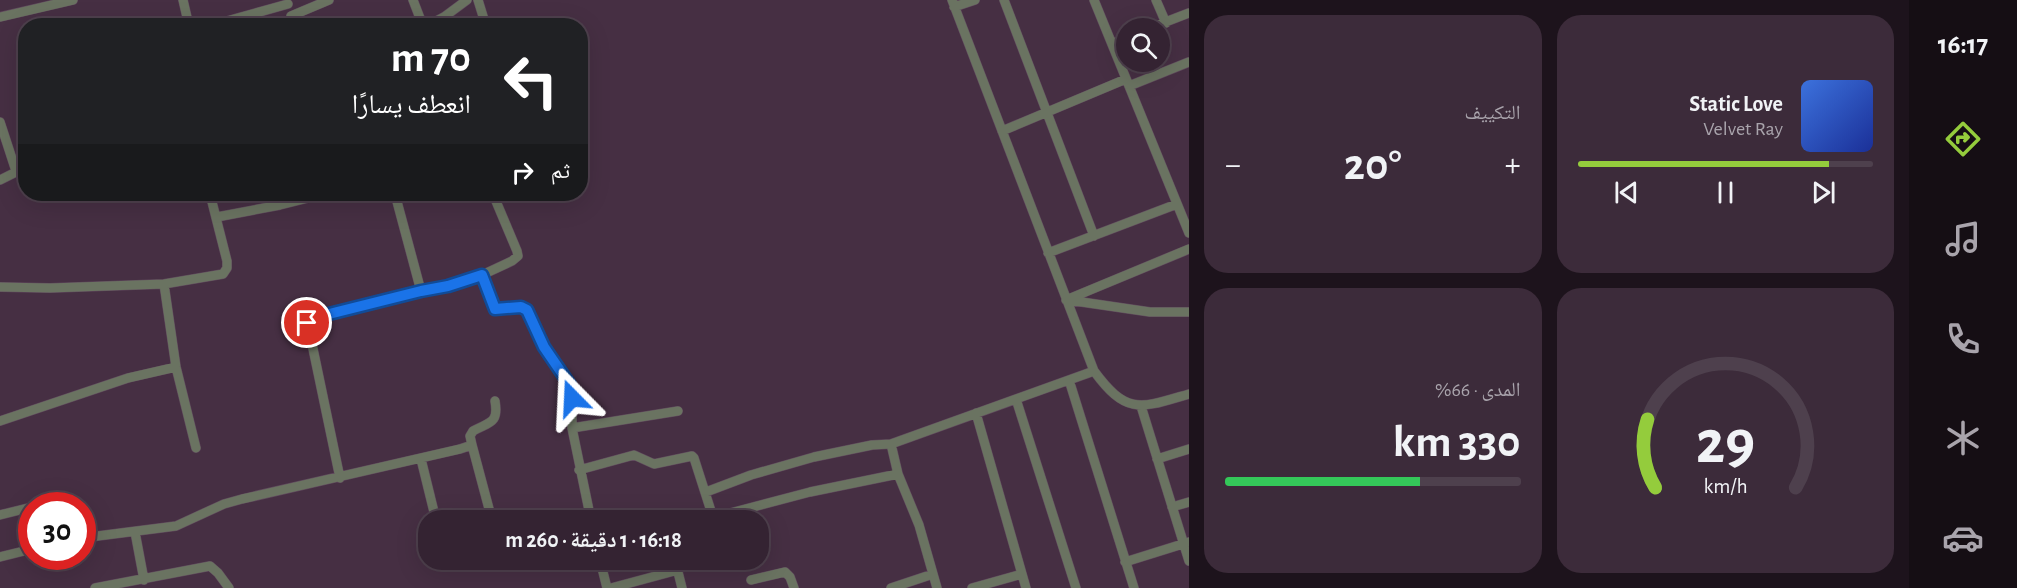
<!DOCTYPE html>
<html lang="ar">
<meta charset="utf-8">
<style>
body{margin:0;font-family:"Alegreya Sans","Noto Naskh Arabic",sans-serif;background:#3c2b3a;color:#f1f3f6;direction:rtl;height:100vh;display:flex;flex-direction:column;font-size:22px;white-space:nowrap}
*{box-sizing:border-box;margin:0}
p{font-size:20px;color:#a9a4ac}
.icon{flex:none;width:33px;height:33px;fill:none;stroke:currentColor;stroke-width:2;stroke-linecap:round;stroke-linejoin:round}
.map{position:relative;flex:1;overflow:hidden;direction:ltr}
.drawer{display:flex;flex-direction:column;gap:15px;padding:15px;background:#1d131c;width:720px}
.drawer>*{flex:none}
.top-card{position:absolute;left:18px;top:18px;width:570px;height:183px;border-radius:24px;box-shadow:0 6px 24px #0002,0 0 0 2px #4e404d;direction:rtl;background:#202124;color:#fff;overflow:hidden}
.buttons{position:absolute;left:1116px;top:18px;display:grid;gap:12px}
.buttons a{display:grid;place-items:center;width:54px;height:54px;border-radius:50%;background:#342332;box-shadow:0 6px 24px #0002,0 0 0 2px #4e404d;font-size:30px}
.speed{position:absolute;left:18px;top:492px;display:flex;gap:12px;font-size:30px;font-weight:700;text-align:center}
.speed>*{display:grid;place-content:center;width:78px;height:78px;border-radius:50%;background:#342332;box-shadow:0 6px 24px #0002,0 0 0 2px #4e404d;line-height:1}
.speed .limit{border:9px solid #d22;background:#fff;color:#111}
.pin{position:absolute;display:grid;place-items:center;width:51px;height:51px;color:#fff;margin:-26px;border:3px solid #fff;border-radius:50%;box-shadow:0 2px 6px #0007}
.me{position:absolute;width:66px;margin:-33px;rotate:339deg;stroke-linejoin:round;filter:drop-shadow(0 0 4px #0008)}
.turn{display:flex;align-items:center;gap:21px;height:126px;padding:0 18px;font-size:27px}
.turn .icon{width:78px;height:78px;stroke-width:2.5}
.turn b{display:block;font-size:42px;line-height:51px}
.then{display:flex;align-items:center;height:57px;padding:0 18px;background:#0003;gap:12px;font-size:22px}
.big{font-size:45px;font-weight:700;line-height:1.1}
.drawer .card{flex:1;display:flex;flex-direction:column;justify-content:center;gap:9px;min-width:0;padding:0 21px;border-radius:24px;background:#3c2b3a}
.drawer .dial{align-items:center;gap:0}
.dial svg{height:156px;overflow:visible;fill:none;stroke:#4e404d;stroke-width:7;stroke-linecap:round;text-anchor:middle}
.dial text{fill:#f1f3f6;stroke:none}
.song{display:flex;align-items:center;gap:18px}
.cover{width:72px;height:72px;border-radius:9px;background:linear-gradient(135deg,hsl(220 70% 55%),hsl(230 70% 35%))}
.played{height:6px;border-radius:3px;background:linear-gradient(90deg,#94cc3c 85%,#4e404d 85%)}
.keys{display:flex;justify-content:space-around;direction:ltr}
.heat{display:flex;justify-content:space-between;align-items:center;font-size:33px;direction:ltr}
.charge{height:9px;border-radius:4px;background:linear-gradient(90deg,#34c759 66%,#4e404d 0)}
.drawer .tiles{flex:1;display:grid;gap:15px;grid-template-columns:repeat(2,1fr)}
.trip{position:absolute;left:418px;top:510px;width:351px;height:60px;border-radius:24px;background:#342332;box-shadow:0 6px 24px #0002,0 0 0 2px #4e404d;font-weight:700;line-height:60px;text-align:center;direction:rtl}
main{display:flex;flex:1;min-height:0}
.dock{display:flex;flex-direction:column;width:108px;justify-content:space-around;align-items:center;background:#150e14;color:#a9a4ac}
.dock .icon{width:42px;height:42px}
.dock .current{color:#94cc3c}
.dock b{font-size:27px;color:#f1f3f6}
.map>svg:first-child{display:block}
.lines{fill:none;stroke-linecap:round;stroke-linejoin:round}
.minor-casing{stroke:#614b5e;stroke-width:10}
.minor{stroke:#6a7361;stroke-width:9}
.route-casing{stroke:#114b97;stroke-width:15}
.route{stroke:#1a73e8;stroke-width:10}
</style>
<main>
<nav class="dock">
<b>16:17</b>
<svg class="icon current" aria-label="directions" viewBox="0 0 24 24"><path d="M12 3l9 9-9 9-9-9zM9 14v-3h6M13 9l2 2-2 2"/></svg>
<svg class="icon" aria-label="music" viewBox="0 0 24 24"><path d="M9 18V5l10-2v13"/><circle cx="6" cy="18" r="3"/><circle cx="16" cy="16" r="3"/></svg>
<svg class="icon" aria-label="phone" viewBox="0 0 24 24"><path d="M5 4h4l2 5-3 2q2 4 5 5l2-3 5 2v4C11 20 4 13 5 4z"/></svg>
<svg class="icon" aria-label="climate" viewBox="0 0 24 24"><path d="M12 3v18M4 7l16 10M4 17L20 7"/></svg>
<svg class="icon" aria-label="car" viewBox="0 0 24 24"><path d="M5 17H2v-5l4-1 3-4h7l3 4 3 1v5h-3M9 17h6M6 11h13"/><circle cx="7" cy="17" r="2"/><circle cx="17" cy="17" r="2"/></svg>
</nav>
<section class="drawer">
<div class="tiles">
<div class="card">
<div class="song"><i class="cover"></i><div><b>Static Love</b><p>Velvet Ray</p></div></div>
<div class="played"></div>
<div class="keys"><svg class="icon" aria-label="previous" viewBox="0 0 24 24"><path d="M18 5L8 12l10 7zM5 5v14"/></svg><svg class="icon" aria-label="pause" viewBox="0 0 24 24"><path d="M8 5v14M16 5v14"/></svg><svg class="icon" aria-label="next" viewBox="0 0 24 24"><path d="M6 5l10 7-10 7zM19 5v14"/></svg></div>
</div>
<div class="card"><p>التكييف</p>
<div class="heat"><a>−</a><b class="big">20°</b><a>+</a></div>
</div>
<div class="card dial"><svg viewBox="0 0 100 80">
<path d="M14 69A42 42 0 1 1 86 69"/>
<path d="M14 69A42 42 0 0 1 10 34" stroke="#94cc3c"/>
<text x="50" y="56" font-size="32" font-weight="700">29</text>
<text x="50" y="72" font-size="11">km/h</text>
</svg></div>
<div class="card"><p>المدى · 66%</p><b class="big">330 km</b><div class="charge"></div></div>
</div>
</section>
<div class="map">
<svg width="1189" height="588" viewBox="0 0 1189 588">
<rect width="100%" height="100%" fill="#462f43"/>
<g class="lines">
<g class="minor-casing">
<path id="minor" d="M183 0 189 26
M413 0 423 26
M478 0 486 26
M952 0 1094 371C1127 416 1141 408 1189 394
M1004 0 1094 236
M1094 0 1189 233
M1156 0 1166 23
M954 7 975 0
M291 16 329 0
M0 17 73 0
M209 26 288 4
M427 26 444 17 467 0
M1150 28 1189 13
M1112 44 1126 38
M1129 86 1189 62
M0 122 16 171
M1002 131 1126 79
M0 180 26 167
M395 194 421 291
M217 217 280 205 324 194
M1048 253 1177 204
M482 275 495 309 521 307 527 310 544 347 570 385 572 398V428L591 520
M164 284 176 367 196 448
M0 287 50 288 164 284 223 274 227 268V261L210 194
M1066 300 1189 249
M1068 300 1150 312H1189
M1069 380 1134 588
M1016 399 1076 588
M1141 406 1189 561
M976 413 1026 588
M0 421 128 378 176 367
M572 428 678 411
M891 444 898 474 919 525 937 588
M472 445 492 520
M421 459 436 520
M1157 459 1189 449
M579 470 634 455 654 464 692 456 694 458 711 511 716 514 723 515 810 492 898 474
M340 478 307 320 421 291 448 286 482 275 512 261 518 256 517 251 493 194
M706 492 751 475 814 457 872 445 891 444 1094 371
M1172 507 1189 502
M0 515 32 507
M135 532 144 580
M82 538 176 526 224 504 242 499 460 449 472 445 470 436 473 431C489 422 499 424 495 401
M0 557 32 549
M600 560 607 588
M675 560 682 588
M1125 562 1189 542
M751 580 785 572 790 577 794 588
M95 588 210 566 218 573 229 588
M611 588 678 570
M891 588 933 574
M972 588 1022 574"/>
</g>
<use href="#minor" class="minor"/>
</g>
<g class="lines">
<g class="route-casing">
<path id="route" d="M307 323 309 319 421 291 448 286 482 275 495 309 521 307 527 310 544 347 570 385 572 398"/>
</g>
<use href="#route" class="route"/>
</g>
</svg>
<div class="buttons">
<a><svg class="icon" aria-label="search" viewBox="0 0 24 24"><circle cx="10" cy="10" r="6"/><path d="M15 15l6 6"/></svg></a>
</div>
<div class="speed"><div class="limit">30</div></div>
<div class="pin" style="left:307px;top:323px;background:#d93025"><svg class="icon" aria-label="arrive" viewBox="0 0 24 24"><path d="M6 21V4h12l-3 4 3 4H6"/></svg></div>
<svg class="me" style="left:572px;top:398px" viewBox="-20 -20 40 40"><path d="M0-17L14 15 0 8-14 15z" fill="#1a73e8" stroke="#fff" stroke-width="4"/></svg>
<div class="trip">16:18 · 1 دقيقة · 260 m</div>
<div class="top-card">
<div class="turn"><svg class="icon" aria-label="left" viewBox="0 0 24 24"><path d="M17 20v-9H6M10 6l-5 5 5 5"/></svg><div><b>70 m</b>انعطف يسارًا</div></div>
<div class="then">ثم<svg class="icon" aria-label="right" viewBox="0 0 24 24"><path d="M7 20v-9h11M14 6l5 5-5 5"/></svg></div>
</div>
</div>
</main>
